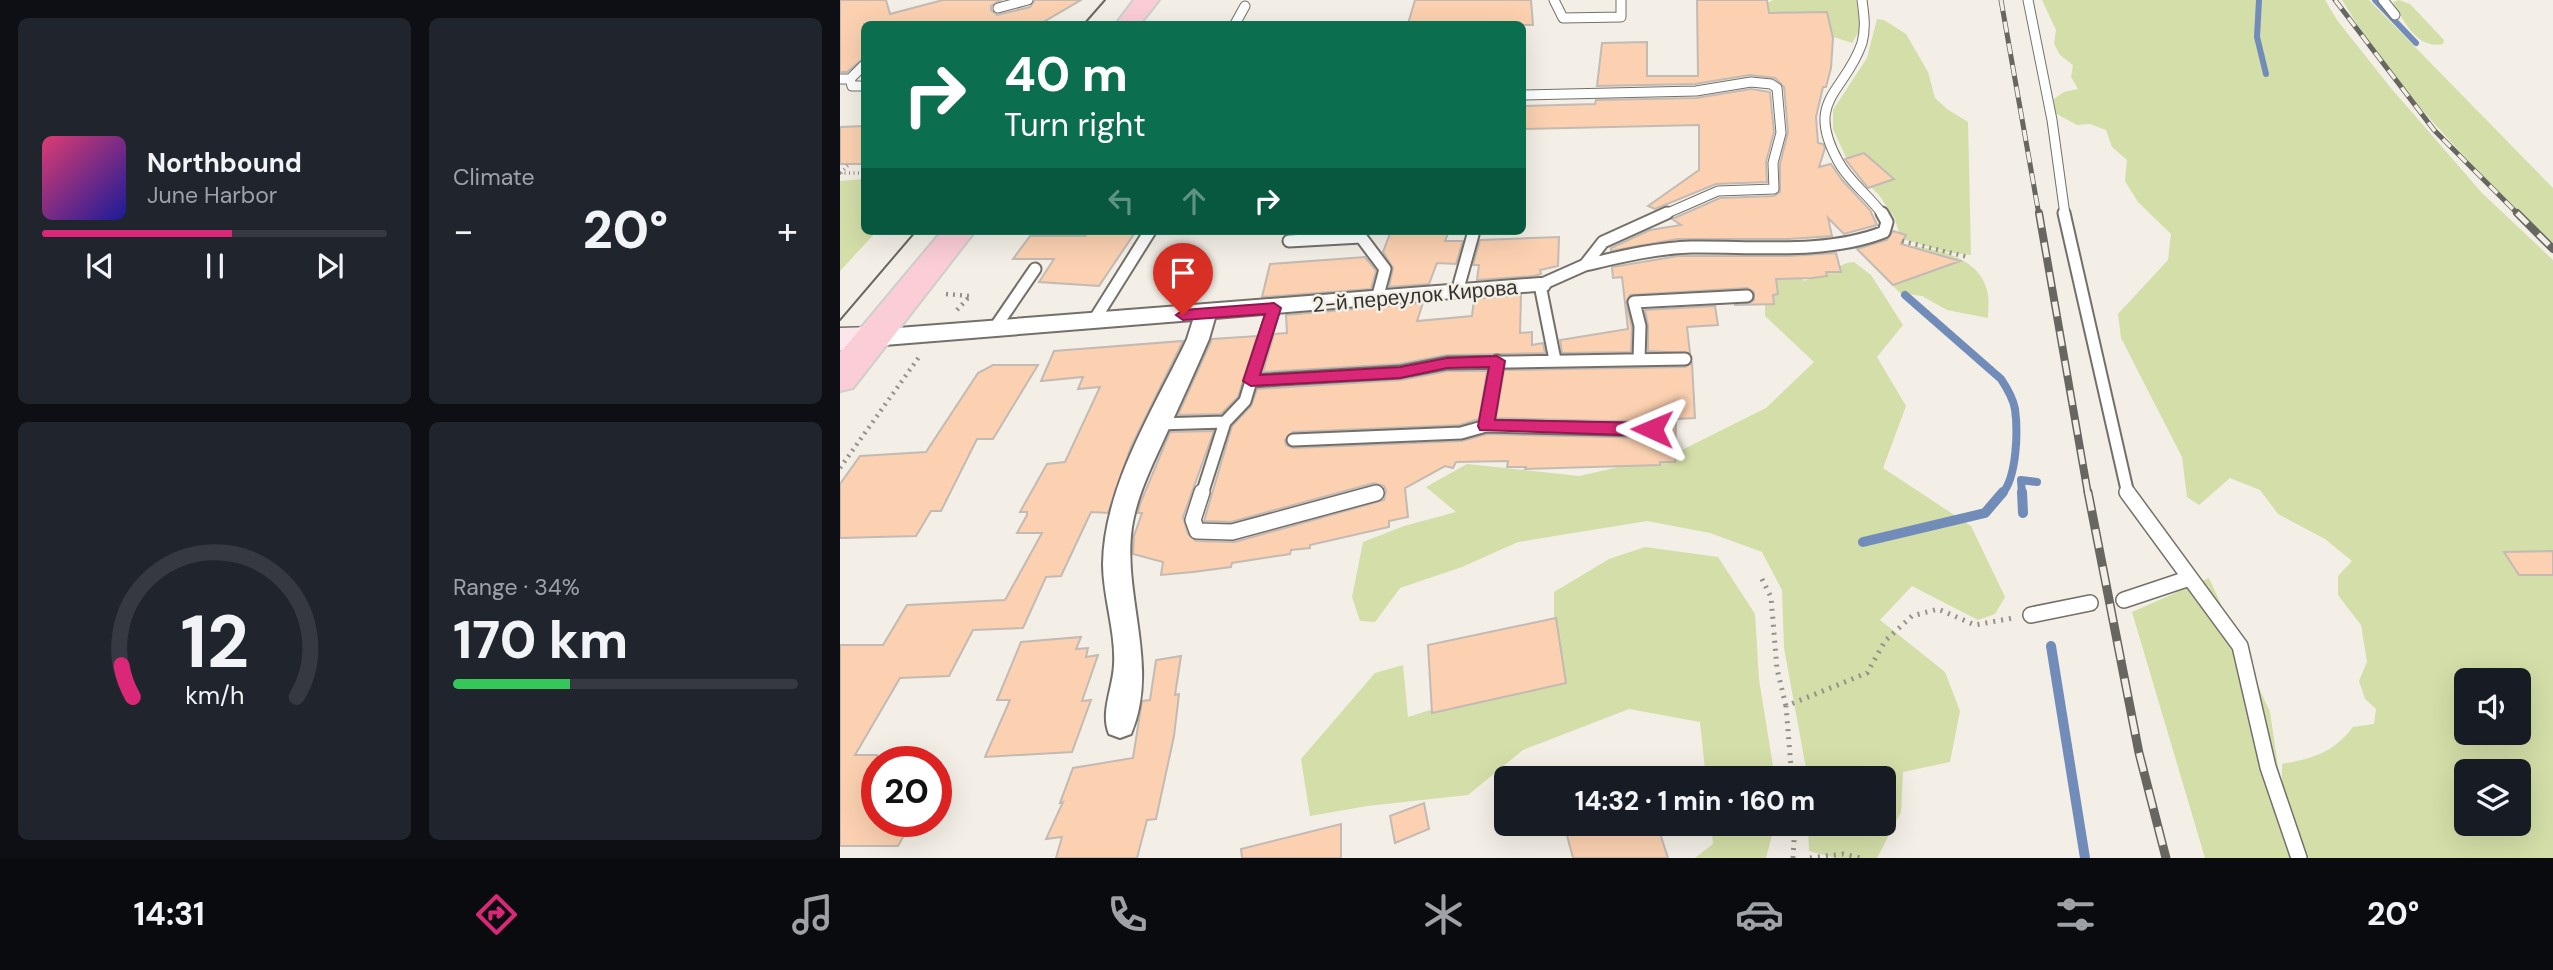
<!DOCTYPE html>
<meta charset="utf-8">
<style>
body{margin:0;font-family:"DM Sans",sans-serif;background:#20242c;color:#f1f3f6;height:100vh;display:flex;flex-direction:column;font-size:26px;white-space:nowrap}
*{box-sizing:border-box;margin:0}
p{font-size:23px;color:#9ea1a6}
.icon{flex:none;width:38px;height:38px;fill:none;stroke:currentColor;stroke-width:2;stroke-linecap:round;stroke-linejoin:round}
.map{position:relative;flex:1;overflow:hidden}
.drawer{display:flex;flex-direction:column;gap:18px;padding:18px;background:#0d0f14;width:840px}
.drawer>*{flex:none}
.top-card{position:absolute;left:21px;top:21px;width:665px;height:214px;border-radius:10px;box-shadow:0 7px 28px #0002;background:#0b6e4f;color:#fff;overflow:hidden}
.controls{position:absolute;left:1614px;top:668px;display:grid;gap:14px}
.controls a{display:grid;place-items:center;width:77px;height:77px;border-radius:10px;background:#171b24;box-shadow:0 7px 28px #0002;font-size:35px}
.speed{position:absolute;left:21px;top:746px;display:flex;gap:14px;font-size:35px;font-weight:700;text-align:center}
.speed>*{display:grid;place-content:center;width:91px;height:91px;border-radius:50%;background:#171b24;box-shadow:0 7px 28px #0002;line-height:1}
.speed .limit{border:10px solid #d22;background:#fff;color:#111}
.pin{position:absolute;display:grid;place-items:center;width:60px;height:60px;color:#fff;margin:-72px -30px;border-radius:50% 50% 50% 0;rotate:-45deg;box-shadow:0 0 7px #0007}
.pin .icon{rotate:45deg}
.me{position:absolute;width:77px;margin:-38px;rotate:271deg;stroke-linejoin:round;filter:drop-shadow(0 0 5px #0008)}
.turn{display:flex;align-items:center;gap:24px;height:147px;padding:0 28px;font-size:32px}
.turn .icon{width:91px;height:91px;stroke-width:2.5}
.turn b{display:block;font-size:49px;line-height:60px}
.lanes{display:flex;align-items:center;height:66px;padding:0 28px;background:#0003;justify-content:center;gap:35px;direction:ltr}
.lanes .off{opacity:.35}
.big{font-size:52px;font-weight:800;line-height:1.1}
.drawer .tile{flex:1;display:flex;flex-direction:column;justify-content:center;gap:10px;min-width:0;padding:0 24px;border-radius:10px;background:#20242c}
.drawer .dial{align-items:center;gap:0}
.dial svg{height:182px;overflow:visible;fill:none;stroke:#363941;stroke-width:7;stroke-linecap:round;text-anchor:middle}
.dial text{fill:#f1f3f6;stroke:none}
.song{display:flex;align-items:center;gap:21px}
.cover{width:84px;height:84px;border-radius:10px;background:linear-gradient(135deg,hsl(340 70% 55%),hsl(240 70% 35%))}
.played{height:7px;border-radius:4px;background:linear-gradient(90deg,#db2777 55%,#363941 55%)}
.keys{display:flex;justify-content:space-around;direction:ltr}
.heat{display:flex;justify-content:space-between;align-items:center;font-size:38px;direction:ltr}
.charge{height:10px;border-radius:5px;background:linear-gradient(90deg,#34c759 34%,#363941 0)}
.drawer .tiles{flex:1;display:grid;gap:18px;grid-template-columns:repeat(2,1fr)}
.trip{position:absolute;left:654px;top:766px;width:402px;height:70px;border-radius:10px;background:#171b24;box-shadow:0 7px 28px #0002;font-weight:800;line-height:70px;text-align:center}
.tab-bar{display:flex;height:112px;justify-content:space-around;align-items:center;background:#090b0e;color:#9ea1a6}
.tab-bar .icon{width:49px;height:49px}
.tab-bar .current{color:#db2777}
.tab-bar b{font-size:32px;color:#f1f3f6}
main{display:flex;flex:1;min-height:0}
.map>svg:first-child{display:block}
.green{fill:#d3dea8;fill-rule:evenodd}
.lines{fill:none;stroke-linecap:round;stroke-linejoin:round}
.stream-far2{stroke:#728cba;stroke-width:6}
.stream-far1{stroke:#728cba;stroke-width:8}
.stream{stroke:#728cba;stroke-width:10}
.building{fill:#fbd1b1;stroke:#c3bab4;stroke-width:2}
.service-far2-casing{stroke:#747069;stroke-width:11}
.service-far1-casing{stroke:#747069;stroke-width:15}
.service-casing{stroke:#747069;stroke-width:18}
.minor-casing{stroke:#747069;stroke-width:4}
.secondary-casing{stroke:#747069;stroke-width:3}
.primary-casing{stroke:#cececd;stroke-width:4}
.path-far2{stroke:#94918b;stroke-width:3.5;stroke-dasharray:1 3.5;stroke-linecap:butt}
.path-far1{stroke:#94918b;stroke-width:4.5;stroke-dasharray:2 5;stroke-linecap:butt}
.path{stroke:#94918b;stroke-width:5;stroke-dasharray:2 6;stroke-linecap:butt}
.service-far2{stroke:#fff;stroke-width:9}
.service-far1{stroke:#fff;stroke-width:11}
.service{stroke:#fff;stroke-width:15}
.minor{fill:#fff;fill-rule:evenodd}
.secondary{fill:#fde6eb;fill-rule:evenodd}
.primary{fill:#fbcdd7;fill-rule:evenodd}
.tram{stroke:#686661;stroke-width:2}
.rail-far2-casing{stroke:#686661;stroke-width:5}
.rail-far1-casing{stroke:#686661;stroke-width:8}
.rail-casing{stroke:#686661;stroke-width:9}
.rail-far2{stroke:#f3efe6;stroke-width:3.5;stroke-dasharray:11;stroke-linecap:butt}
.rail-far1{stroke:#f3efe6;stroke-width:5;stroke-dasharray:15;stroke-linecap:butt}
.rail{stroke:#f3efe6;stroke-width:6;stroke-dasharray:19;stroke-linecap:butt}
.route{fill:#db2777;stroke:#8e194d;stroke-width:2}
.labels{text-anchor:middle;stroke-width:5;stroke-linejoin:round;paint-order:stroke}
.street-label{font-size:21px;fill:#34322f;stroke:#f3efe6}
</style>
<main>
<section class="drawer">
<div class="tiles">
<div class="tile">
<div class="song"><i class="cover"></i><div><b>Northbound</b><p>June Harbor</p></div></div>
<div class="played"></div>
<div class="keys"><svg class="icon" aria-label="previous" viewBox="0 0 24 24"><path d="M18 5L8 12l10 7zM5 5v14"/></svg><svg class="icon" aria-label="pause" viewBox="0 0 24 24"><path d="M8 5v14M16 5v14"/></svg><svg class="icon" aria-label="next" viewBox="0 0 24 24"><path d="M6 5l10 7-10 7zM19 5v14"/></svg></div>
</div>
<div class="tile"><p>Climate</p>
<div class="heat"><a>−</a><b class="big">20°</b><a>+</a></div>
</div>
<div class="tile dial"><svg viewBox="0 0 100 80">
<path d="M14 69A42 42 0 1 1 86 69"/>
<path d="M14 69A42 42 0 0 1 9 55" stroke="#db2777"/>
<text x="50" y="56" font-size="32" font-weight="700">12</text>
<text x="50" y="72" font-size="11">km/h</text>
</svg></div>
<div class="tile"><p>Range · 34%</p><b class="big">170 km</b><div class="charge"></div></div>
</div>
</section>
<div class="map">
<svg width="1713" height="858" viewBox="0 0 1713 858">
<rect width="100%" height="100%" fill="#f3efe6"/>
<path class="green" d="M933 0H1016L1021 28 1012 43 940 19 922 6Z
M1202 0H1485L1497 20 1550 87 1642 193 1713 260V858H1467L1442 787V764C1474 758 1493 753 1513 727L1534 724 1536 709 1525 699 1519 681 1527 662 1521 625 1498 595V576L1512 561 1485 539 1438 514 1420 490 1390 478 1359 505 1347 497 1342 457 1281 338 1278 314 1328 260 1331 234 1298 202 1285 181 1287 160 1272 147 1266 130 1250 124 1237 125 1215 113 1214 99 1224 92 1238 89 1231 77 1233 65 1220 55 1214 44 1216 30ZM1626 681H1678V733H1626ZM1626 772H1678V824H1626Z
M1502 0H1529L1713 188V243C1635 170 1557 92 1502 0Z
M1559 0 1570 4 1604 40 1603 44C1577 50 1563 20 1553 2Z
M1037 19 1044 20 1066 34 1088 72 1095 98 1107 109 1128 122 1131 255 1107 252 1056 237 1059 232 1054 217 1039 195 1010 166 993 129V110L1027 58Z
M24 179V231H37L0 271V181Z
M1037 244C1073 245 1141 248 1148 295 1149 303 1148 310 1148 318L1107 310 1082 296 1060 293 1017 250Z
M1014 262 1031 275 1063 325 1037 357 1066 406 1043 468 1131 526 1165 597 1155 614 1138 620 1072 586 1040 620 1105 672 1120 711 1110 762 1063 772 1061 812 1037 858H995L969 851 968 824H1045V779H968L944 648 942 590 922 552 870 533 807 521 678 542 622 567 560 588 535 622 520 621 512 597 523 542 564 526 616 512 586 487 627 464 739 476 832 455 926 408 974 362 925 316V271L951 268 964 281 1007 263Z
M805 547 878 557 915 614 919 679 935 779H866L860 722 789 709 683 750 628 795 527 806 470 816 461 759 535 673 563 665 568 717 714 671V592L769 559Z
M1369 578 1430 712 1441 787 1466 858H1365L1292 612Z
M871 824H935L926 858H855L873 844Z"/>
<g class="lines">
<path class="stream-far2" d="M1419 0 1417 37 1426 74
M1535 0 1576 43"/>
<path class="stream-far1" d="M1065 295 1161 379C1167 388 1173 398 1175 409 1178 431 1177 477 1162 494
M1182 494 1181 480 1197 482"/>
<path class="stream" d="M1182 492 1183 513
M1023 542 1145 513 1163 492
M1211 646 1245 858"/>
</g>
<path class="building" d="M0 0H46L50 14 103 0H161L151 6V10L157 15 190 7 195 0H241L200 24H24V58L7 72H0Z
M575 0H691L693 25 568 24Z
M857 0H927L929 13 987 12 993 38 991 68 986 87H983L976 117 978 143 983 144 985 148 979 167 991 164 1002 180 1030 210 1037 225 1004 234 988 218 992 236 949 239H837L771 251V248L810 230 841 225 832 219 880 198 934 196 940 192V164L948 132 944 87 935 78 910 75 855 84 757 86 762 43 807 42V76H858Z
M911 89 930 92 934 132 926 162 927 182 876 184 815 209 808 206 859 170V125L682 129V106L755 104 756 100 856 98Z
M24 126V164H0V127Z
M1024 153 1054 179 1028 188 1005 159Z
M249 231H296L259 286 199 282 214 259H173L190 236H245Z
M551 231H609L605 241H623L616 264 597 263 589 284 549 287 553 268 543 252Z
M1053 231 1066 235 1061 244 1120 261 1053 285 1017 249 1047 240Z
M719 237 718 266 700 270 701 274 694 276 637 280 639 265H633L640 240Z
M996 253 1001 272H986L987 276 972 278 936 279 938 294 933 295 934 304 894 305 908 304 914 300V292L907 288 790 295 786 303 792 327 791 352 722 353 720 340 788 329 782 277 773 278 772 267 838 256H949Z
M525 257 536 271 531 289 422 297 430 264Z
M681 295 680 333 692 332V345L703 343 705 353 607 355 559 364 423 372 434 334 447 333 446 315 583 303 577 321 632 316 634 299Z
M875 306 878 325 847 327 850 353 808 351V326L805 310Z
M417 336 398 397 381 414 338 415 372 339Z
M343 341 291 447 268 513 251 512 221 576 206 577 183 628 133 630 109 676 60 678 15 755H37V821H72L58 846H0V645H43L67 605 165 600 202 533H177L187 515V512H180L207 464 225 462 260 387 238 389 243 377 201 381 214 351Z
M852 363 855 418 836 419 835 462H820V465L685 469 686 467H667L668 461 616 462 613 468 605 466 565 488 568 517 549 521V527L470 545V548L451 550 450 554 392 563 391 567 353 572 321 575 323 562 293 554 294 536 302 513H298L300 504 330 432 374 431 343 517 348 534 356 541 395 542 544 500 546 491 544 486 534 483 391 522 364 521 392 426 411 406 417 389 561 380 608 371H647L639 419 620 425 453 432 445 440 446 445 453 448 622 441 647 434 812 438 819 435 820 430 812 422 656 418 664 370 845 367Z
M153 365H198L153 439H137L101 511H91L76 536 0 538V484L20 456 86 452 138 373Z
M1713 551V575H1679L1664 552Z
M716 618 726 683 592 713 588 645Z
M241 637 236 649 248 648 246 657 258 655 242 701 251 700 232 752 145 757 170 700H157L181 642Z
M341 656 335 695 339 694 334 736 316 819 307 820 297 858H216L222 837 206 839 223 802 220 803 233 768 293 758 302 701 310 700 316 660Z
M584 803 589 829 555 843 550 816Z
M501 824V858H402L401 849Z
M724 824H817L828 858H733Z"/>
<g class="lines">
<g class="service-far2-casing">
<path id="service-far2" d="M714 0 723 18 781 17V0
M1022 0C1024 15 1026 28 1022 43 1005 93 964 99 998 161 1009 182 1029 195 1043 215
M1188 0 1212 120 1225 215
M1543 0 1555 15
M158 8 188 0
M395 24 405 6
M0 79H10L12 86H24
M10 79 24 65
M682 95 856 91 911 82 931 84 937 88 941 133 933 163 934 189 878 191 823 215"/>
</g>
<g class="service-far1-casing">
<path id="service-far1" d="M1224 213 1288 494
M449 241 521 237 545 269 537 299
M745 265C780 257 816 248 851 247 913 246 986 255 1044 232L1047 222 1042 213
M617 292 634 231
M434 308 411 381 560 372 607 363 845 359
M253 322 310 231
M154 329 195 269
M715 360 700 285 745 265 763 242 827 213
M799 360 800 326 794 302 907 296
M318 424 385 422
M646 426 657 361
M453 440 621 433 646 426 812 430
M362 494 385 422 405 401 411 381
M533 494 536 493"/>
</g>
<g class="service-casing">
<path id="service" d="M362 492 353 520 357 531 392 532 536 493
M1287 492 1400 646 1428 767 1459 858
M1284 600 1350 578
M1191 615 1250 603"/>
</g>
<g class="minor-casing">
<path id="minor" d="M700 278 708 280 711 285 708 290 375 318 369 339C355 372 340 404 325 437 312 466 297 495 292 527 282 596 320 666 291 734L280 738 269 734C260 712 273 688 274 665 276 632 263 597 263 564 264 486 314 409 347 339L353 320 32 346 24 344 21 338 24 332 32 330Z"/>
</g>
<g class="secondary-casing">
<path id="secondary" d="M32 327 43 330 48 338 43 346 32 349 0 350V328Z"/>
</g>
<g class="primary-casing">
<path id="primary" d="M294 0H319L300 24H276Z
M102 231H135L13 388 0 391V353Z"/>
</g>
<path class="path-far2" d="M0 173H24
M1 173 8 165"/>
<path class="path-far1" d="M1062 241 1128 257
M106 294 130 296
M117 310 130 296
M0 468 79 357"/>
<path class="path" d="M922 579 931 597 937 669 946 706
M952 779 946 706 1027 673 1045 641 1072 616 1098 609 1135 625 1173 618
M953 858 955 824
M970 858 1003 854 1021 858"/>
<use href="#service-far2" class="service-far2"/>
<use href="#service-far1" class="service-far1"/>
<use href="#service" class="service"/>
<use href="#minor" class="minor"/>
<use href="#secondary" class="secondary"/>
<use href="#primary" class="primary"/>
<path class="tram" d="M244 24 265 0
M0 320 76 231"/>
<g class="rail-far2-casing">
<path id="rail-far2" d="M1161 0 1199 215
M1495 0 1594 130 1679 215"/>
</g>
<g class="rail-far1-casing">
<path id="rail-far1" d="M1199 213 1248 494
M1677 213 1713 249"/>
</g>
<g class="rail-casing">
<path id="rail" d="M1248 492 1299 753 1326 858"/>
</g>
<use href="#rail-far2" class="rail-far2"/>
<use href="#rail-far1" class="rail-far1"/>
<use href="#rail" class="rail"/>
</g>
<path class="route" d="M434 303 441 308 420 375 560 367 607 358 657 356 665 361 655 420 812 423 820 429 812 436 640 430 638 426 649 367 607 368 560 378 411 386 403 381 425 314 343 320 336 315 343 310Z"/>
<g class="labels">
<g class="street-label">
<text transform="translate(575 296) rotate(-5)" y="7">2-й переулок Кирова</text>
</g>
</g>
</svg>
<div class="controls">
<a><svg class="icon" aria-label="sound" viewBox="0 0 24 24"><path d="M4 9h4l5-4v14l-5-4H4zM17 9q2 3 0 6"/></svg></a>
<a><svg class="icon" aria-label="layers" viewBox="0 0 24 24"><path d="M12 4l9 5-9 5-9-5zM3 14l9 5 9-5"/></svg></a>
</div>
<div class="speed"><div class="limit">20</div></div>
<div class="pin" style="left:343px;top:315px;background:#d93025"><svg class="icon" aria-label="arrive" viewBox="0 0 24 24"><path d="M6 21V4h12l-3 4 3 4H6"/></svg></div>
<svg class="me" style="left:812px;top:429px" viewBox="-20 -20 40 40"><path d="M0-17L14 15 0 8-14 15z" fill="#db2777" stroke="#fff" stroke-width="4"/></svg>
<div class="trip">14:32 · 1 min · 160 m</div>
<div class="top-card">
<div class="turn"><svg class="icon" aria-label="right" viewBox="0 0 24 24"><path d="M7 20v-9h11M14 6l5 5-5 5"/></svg><div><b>40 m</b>Turn right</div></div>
<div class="lanes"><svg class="icon off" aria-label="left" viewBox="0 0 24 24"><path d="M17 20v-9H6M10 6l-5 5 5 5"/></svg><svg class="icon off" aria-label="ahead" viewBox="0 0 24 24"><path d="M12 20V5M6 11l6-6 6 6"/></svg><svg class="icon" aria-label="right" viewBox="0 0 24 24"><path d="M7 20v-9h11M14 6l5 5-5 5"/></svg></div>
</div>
</div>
</main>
<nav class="tab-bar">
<b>14:31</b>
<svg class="icon current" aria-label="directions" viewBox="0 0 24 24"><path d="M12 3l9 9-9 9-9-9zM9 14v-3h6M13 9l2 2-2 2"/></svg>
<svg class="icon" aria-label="music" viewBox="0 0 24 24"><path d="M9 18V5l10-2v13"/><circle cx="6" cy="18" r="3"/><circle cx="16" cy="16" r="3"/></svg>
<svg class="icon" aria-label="phone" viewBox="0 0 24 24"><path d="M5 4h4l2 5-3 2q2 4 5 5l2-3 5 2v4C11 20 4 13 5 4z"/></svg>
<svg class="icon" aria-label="climate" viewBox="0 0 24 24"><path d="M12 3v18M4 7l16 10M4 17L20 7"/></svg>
<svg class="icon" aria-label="car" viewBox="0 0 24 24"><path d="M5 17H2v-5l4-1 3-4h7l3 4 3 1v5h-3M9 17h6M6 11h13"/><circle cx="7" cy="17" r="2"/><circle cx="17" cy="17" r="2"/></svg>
<svg class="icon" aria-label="filters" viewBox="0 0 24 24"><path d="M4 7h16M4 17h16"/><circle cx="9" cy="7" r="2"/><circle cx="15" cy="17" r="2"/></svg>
<b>20°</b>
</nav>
